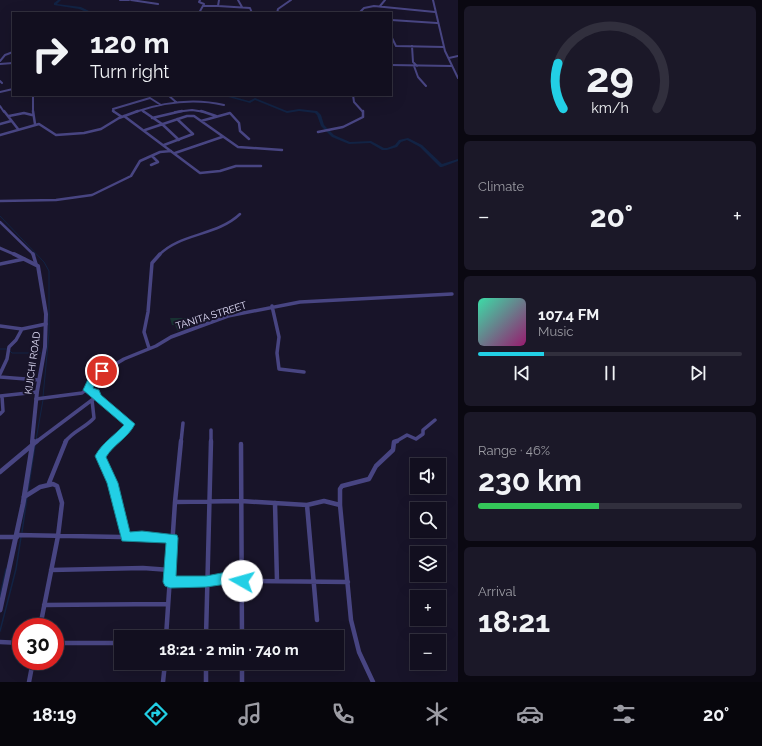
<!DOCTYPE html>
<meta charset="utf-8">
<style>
body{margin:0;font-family:Raleway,sans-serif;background:#1b1828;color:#f1f3f6;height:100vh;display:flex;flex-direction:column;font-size:15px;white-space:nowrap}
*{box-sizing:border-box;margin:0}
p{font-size:13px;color:#9c9ca4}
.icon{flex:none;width:22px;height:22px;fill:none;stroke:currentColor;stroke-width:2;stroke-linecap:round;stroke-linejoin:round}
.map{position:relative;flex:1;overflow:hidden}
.drawer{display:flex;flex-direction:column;gap:6px;padding:6px;background:#0a0811;width:304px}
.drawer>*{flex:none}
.banner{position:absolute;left:12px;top:12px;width:380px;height:84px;border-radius:0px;box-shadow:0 4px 16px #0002,0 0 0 1px #312f3d;background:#120f1f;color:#f1f3f6;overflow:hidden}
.tools{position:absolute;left:410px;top:458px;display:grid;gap:8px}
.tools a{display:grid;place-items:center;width:36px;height:36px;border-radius:0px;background:#120f1f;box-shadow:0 4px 16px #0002,0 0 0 1px #312f3d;font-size:20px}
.speed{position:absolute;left:12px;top:618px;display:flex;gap:8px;font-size:20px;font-weight:700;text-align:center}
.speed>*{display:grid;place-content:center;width:52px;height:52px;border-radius:50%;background:#120f1f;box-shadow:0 4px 16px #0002,0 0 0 1px #312f3d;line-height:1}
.speed .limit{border:6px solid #d22;background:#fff;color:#111}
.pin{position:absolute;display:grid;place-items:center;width:34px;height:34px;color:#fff;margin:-17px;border:2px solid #fff;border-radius:50%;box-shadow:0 1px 4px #0007}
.me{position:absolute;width:44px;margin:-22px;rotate:277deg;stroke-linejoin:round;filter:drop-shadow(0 0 3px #0008)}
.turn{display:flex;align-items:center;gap:14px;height:84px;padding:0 12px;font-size:18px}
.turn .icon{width:52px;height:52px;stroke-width:2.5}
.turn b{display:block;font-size:28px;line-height:34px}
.big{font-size:30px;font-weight:700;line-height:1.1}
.drawer .widget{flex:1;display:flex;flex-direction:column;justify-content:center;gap:6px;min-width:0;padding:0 14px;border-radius:6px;background:#1b1828}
.drawer .dial{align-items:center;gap:0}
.dial svg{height:104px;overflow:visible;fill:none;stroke:#312f3d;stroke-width:7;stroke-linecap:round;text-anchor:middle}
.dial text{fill:#f1f3f6;stroke:none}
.song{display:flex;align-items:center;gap:12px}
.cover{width:48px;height:48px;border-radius:6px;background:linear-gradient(135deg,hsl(160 70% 55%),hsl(320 70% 35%))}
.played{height:4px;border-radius:2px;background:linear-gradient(90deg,#22cfe5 25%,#312f3d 25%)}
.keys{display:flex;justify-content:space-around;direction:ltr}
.heat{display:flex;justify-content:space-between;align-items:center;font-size:22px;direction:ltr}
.charge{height:6px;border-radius:3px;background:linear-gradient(90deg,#34c759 46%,#312f3d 0)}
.trip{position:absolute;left:114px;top:630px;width:230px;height:40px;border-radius:0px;background:#120f1f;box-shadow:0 4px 16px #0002,0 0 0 1px #312f3d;font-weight:700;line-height:40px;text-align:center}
.menu{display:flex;height:64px;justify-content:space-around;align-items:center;background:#07060c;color:#9c9ca4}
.menu .icon{width:28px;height:28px}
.menu .on{color:#22cfe5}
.menu b{font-size:18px;color:#f1f3f6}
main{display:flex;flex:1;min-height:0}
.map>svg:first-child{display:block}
.green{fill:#183232}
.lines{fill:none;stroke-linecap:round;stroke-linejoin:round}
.stream-far1{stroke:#122344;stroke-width:1}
.stream{stroke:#122344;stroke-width:1.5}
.river{fill:#122344;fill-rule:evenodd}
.minor-far3{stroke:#484582;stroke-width:2}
.minor-far2{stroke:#484582;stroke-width:2.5}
.minor-far1{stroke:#484582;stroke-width:3.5}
.minor{stroke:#484582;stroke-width:4.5}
.tertiary-far2{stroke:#484582;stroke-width:3}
.tertiary-far1{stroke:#484582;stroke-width:4}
.tertiary{stroke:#484582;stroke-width:5}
.route{fill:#22cfe5;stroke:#168795}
.labels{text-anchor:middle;stroke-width:4;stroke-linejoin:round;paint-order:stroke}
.street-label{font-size:10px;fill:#e3e0fb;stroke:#181429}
</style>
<main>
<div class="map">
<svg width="458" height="682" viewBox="0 0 458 682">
<rect width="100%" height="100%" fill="#181429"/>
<path class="green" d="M170 318H215L178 331 175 325H172Z"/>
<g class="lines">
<path class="stream-far1" d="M0 216 44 262 49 271V333L43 397
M0 349H7
M10 351 12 353H41
M36 440 43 400"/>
<path class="stream" d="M28 491 35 445
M22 532 27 497
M0 596 6 569
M0 631 16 569 21 537"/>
<path class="river" d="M58 0H61L57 4 81 7 93 13H89L79 9 54 5V3Z
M221 95H227L249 101 255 98 287 111 299 109 317 111 321 115 324 125 334 135 350 142 371 141 384 148H387L395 145 399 140 408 138 422 145 442 164 458 159V161L442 167H440L420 147 407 140 401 142 397 147 387 150H382L370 143 349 144 332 137 321 126 317 115 315 113 299 111 287 113 255 100 250 103Z"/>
<path class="minor-far3" d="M120 0H129
M131 0 158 4
M219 0 218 6 250 8 252 13
M238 0 242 7
M433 0 445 51 458 78
M204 6H218
M380 6 385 0
M199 13 204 4 199 2 200 0
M277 13 278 9 291 0
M359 13 364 8 374 6 435 12
M391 20 437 23
M391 36 396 46 444 47
M412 46 413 62 417 66
M449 58 458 56
M0 61 5 55 13 52
M0 64 13 63
M391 65 451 66
M414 66 418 77 426 86
M0 81 2 83
M0 92 13 89
M168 95 176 102
M353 95 354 102 363 112
M0 106 4 112
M142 110 144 112
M33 112V95
M114 112 113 109 150 98 161 105
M135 112C164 102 194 98 224 105
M175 112 192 110 205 112"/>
<path class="minor-far2" d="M4 111 18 129
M33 111 35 124
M113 111 122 117
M143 111 162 124 179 140
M201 111 216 116
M9 116 24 113 32 115
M124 116 200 173 220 171 236 166H261
M152 118 182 111
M201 121 230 113 239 123 240 131 249 139
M0 124 11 121
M145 130 187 116H194L238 147 282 150
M318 132 343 127 363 117V111
M0 135 39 124 56 135 84 133 101 129 119 118 138 111
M164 145 193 134 177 119
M175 153 222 137
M151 165 158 162 152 156
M0 201 56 200 92 195 131 176 140 161 160 152 171 151
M0 222 34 255
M159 255C180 233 217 236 240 214"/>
<path class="minor-far1" d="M33 254 36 264
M0 264 24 259
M272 306 279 337 277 353 279 369 304 372
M0 326 22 329 46 324
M149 348 144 332 148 312 152 263 160 254
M0 374 7 359 9 347 16 340 22 329
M0 377 39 380
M0 396 37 392
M96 397 130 424 124 433 114 442
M36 399 82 393 87 389
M0 414 3 411 2 396
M36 442 96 397V393L87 389 94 377 124 359 156 346 171 337 228 316 300 302 452 294
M65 442C73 431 85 428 94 418L92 400
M181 442 183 423
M211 442V430
M395 442 407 435 416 439 423 434V430L435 420"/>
<path class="minor" d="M115 441 107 447 101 456 112 483 126 538
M241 444 242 637
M0 472 37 441
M49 483 66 441
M24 497 40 487 53 484 57 486 62 503 58 536 40 627
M175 502 241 501 307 505 324 501 340 505V489L342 486 369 479 376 466 393 450 394 442 397 441
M275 503 277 581
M307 505 317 620
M340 505 351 620 359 652 373 682
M17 535 173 538
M0 537H17
M51 570 143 568 170 570
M169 582C193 581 219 576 242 581L348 582
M44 605 167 604
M166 637 175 502 181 441
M206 637 211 441
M0 642 21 643
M55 643H121
M206 663V682
M242 663V682
M29 682 33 661
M163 682 165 663"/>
<path class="tertiary-far2" d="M0 248 16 255"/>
<path class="tertiary-far1" d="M14 254 38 266 46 314 45 347 37 392 32 442"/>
<path class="tertiary" d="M0 610 23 504 33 441"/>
</g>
<path class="route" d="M102 368 107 371 97 379 93 388 99 390 101 395 135 424C128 438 114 444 106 457L118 483 130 532 142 531 177 535 178 538 176 576H206L227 572 247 577 248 581 247 585 242 587 227 584 206 587 170 588 165 586 163 582 166 543 122 541 107 483 95 456C102 443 114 436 124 425L83 390 90 375Z"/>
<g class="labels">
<g class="street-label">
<text transform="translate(211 315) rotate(-17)" y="4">TANITA STREET</text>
<text transform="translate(32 363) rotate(-82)" y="4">KIJICHI ROAD</text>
</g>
</g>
</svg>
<div class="tools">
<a><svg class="icon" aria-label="sound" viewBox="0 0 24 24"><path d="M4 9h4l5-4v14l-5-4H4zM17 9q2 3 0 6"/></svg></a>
<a><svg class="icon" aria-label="search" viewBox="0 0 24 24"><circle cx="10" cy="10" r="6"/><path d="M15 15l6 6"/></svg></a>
<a><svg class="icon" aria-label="layers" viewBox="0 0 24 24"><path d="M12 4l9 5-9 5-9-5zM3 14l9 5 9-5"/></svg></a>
<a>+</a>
<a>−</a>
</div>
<div class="speed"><div class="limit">30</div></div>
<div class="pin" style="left:102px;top:371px;background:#d93025"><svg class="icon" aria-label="arrive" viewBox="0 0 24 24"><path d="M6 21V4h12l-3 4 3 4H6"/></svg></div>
<svg class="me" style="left:242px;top:581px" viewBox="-20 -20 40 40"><circle r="19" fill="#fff"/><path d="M0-13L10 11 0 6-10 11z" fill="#22cfe5"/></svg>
<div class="trip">18:21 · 2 min · 740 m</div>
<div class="banner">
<div class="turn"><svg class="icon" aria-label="right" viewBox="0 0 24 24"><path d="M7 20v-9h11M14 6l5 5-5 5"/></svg><div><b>120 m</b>Turn right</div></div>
</div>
</div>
<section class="drawer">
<div class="widget dial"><svg viewBox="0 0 100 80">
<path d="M14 69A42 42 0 1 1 86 69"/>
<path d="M14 69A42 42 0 0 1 10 34" stroke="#22cfe5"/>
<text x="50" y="56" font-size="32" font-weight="700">29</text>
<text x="50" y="72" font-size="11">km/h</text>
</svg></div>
<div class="widget"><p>Climate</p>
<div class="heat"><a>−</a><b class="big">20°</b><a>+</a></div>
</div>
<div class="widget">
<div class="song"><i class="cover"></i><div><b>107.4 FM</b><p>Music</p></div></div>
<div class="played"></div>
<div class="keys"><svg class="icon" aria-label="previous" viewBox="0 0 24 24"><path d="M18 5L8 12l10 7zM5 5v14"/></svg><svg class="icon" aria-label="pause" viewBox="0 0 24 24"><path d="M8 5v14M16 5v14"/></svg><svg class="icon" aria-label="next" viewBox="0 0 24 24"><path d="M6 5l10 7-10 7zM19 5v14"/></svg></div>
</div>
<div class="widget"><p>Range · 46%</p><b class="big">230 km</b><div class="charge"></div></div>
<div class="widget"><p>Arrival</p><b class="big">18:21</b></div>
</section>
</main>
<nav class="menu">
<b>18:19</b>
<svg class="icon on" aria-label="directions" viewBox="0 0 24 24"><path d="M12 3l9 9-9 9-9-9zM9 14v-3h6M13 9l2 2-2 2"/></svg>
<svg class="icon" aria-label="music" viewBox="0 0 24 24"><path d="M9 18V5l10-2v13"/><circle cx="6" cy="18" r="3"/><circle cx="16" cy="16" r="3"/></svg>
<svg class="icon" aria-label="phone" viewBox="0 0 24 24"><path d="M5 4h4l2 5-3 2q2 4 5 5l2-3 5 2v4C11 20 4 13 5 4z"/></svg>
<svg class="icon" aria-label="climate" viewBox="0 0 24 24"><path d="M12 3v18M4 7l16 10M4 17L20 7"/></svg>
<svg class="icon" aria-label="car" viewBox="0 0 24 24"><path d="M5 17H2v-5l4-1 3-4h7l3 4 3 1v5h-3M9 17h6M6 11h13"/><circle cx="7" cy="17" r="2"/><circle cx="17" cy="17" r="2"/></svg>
<svg class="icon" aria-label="filters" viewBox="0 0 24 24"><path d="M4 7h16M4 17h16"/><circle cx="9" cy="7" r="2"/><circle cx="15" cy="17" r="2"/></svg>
<b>20°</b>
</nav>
